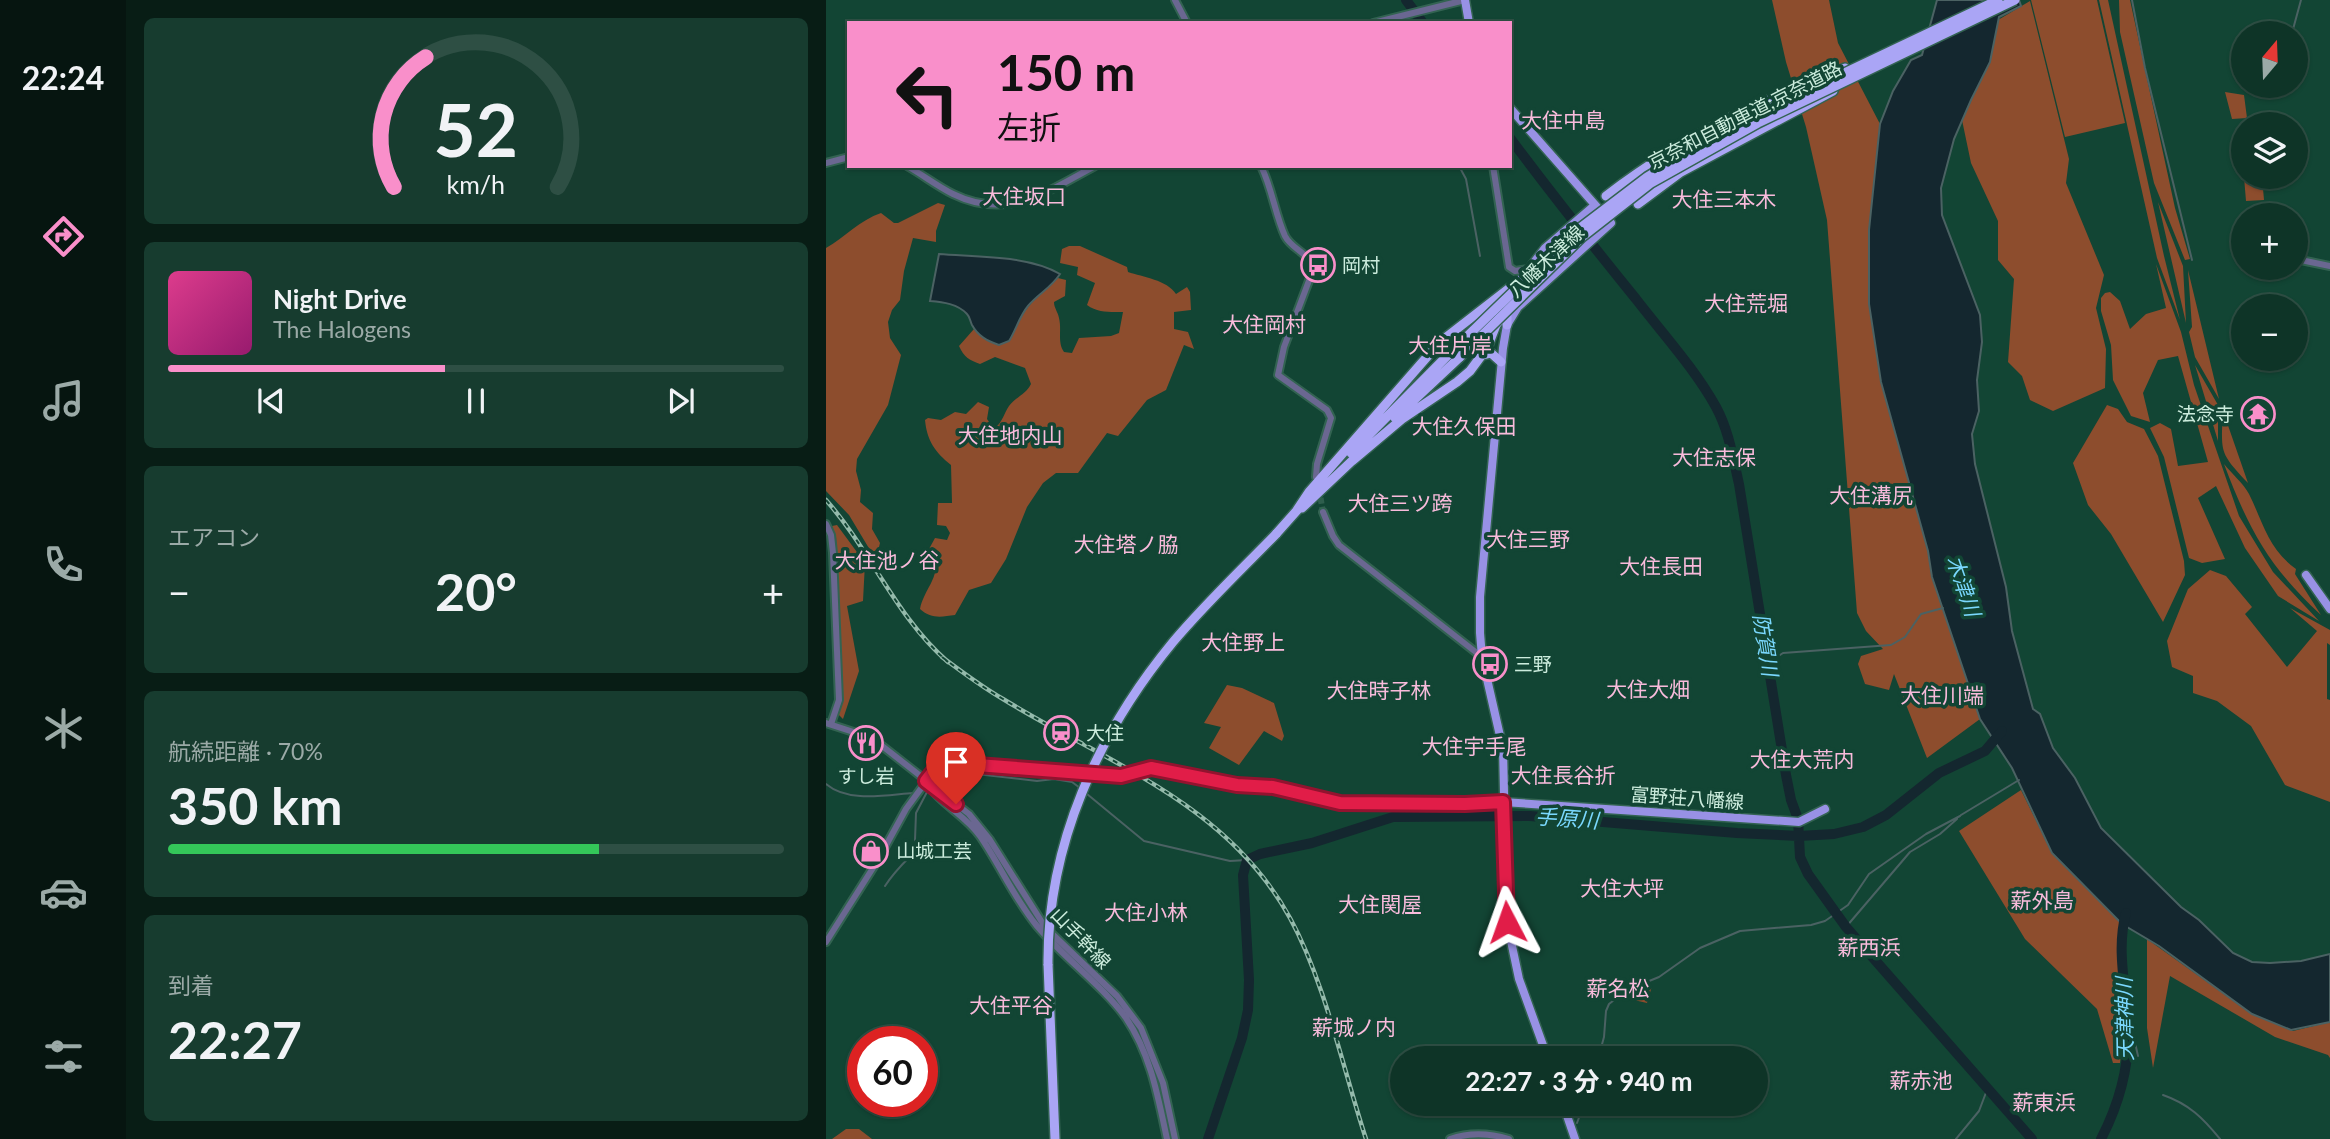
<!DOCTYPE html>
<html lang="ja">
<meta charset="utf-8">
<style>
body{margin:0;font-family:Lato,"Noto Sans JP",sans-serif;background:#173c2f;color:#f1f3f6;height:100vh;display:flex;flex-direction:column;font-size:26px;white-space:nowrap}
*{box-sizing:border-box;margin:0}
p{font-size:23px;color:#9baaa7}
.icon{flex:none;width:38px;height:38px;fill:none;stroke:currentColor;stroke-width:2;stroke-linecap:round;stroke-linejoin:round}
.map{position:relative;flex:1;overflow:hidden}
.side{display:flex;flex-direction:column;gap:18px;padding:18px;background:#081d15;width:700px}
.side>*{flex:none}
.hud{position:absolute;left:21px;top:21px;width:665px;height:147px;border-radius:0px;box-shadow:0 2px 5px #0004,0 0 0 2px #2e4f44;background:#f98fca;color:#111;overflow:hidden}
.needle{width:46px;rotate:19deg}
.tools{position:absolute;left:1405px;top:21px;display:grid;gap:14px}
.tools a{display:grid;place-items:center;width:77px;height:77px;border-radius:50%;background:#0e3427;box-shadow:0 2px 5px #0004,0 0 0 2px #2e4f44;font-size:35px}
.speed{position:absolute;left:21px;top:1026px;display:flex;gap:14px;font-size:35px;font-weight:700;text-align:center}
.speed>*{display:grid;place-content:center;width:91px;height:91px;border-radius:50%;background:#0e3427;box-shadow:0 2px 5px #0004,0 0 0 2px #2e4f44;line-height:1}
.speed .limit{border:10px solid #d22;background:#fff;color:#111}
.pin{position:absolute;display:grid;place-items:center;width:60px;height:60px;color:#fff;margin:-72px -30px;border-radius:50% 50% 50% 0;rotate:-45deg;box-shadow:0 0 7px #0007}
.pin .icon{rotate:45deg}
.me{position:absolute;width:77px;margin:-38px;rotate:356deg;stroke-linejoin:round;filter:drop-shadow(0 0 5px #0008)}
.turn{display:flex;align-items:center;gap:24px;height:147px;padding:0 35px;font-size:32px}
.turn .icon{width:91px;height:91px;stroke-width:2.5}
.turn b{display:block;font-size:49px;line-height:60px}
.big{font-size:52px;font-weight:700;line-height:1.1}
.side .tile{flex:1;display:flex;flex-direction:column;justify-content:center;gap:10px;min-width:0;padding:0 24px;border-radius:10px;background:#173c2f}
.side .dial{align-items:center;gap:0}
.dial svg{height:182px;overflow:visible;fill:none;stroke:#2e4f44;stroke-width:7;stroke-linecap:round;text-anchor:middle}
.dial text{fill:#f1f3f6;stroke:none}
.song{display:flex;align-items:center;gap:21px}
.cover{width:84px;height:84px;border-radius:10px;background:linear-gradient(135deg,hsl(330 70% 55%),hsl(320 70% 35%))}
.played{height:7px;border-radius:4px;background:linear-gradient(90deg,#f98fca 45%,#2e4f44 45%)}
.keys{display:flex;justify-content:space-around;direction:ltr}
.heat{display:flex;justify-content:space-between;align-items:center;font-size:38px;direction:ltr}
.charge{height:10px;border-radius:5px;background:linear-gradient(90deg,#34c759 70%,#2e4f44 0)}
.trip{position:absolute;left:564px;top:1046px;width:378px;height:70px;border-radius:35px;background:#0e3427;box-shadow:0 2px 5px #0004,0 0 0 2px #2e4f44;font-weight:700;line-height:70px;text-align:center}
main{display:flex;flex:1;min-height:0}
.tab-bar{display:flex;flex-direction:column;width:126px;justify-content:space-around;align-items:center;background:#061510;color:#9baaa7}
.tab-bar .icon{width:49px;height:49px}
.tab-bar .current{color:#f98fca}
.tab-bar b{font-size:32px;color:#f1f3f6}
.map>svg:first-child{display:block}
.green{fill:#8d4d2d}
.water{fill:#14272f;stroke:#4b6263;stroke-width:2}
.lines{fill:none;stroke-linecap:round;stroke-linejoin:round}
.stream{stroke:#4b6263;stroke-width:2}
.river{stroke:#14272f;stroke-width:10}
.minor-tunnel{stroke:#2e5e4d;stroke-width:6;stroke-dasharray:6 3;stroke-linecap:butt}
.minor-casing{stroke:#336352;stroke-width:10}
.major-casing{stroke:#336352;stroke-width:11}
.highway-casing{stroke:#336352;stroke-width:12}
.minor{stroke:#6a6791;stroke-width:6}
.major{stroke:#9891e5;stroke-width:8}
.highway{stroke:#aaa5f5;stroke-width:9}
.rail-casing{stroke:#94baab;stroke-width:4.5}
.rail{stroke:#124534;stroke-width:2;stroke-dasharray:5;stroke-linecap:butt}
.highway-bridge-casing{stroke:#336352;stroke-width:12;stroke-linecap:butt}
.highway-bridge{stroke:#aaa5f5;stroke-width:9}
.route-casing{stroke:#92132f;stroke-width:18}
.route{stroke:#e11d48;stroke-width:12}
.labels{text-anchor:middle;stroke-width:7;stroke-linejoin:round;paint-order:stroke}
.street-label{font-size:19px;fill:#ccecdd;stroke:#124534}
.poi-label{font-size:19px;fill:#ccecdd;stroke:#124534;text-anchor:start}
.neighbourhood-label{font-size:21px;fill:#f8bbdb;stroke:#124534}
.water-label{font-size:21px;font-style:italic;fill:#7ad8fe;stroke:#124534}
</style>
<main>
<nav class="tab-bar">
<b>22:24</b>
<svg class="icon current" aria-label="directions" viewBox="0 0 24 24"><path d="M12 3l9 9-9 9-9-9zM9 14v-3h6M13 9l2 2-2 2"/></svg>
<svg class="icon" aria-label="music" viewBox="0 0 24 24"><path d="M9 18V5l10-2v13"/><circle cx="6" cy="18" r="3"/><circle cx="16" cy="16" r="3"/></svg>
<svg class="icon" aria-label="phone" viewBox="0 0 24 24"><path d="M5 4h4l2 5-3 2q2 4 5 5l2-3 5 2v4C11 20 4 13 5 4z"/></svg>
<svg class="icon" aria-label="climate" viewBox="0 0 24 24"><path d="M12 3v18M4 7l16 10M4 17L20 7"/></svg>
<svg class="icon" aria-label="car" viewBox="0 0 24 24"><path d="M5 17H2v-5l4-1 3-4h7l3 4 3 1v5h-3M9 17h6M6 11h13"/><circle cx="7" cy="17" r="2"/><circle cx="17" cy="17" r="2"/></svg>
<svg class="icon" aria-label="filters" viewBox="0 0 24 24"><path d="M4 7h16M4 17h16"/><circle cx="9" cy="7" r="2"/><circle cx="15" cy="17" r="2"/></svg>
</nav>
<section class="side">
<div class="tile dial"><svg viewBox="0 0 100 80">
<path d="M14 69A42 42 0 1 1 86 69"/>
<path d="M14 69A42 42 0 0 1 28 12" stroke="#f98fca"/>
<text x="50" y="56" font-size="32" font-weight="700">52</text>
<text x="50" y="72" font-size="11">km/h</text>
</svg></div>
<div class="tile">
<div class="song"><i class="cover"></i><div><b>Night Drive</b><p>The Halogens</p></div></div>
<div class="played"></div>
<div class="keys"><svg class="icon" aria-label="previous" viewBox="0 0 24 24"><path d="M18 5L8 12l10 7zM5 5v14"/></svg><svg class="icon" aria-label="pause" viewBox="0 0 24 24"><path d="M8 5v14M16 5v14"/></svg><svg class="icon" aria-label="next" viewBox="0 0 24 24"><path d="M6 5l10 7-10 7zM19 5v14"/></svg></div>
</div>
<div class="tile"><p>エアコン</p>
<div class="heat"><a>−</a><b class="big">20°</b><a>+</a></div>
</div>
<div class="tile"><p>航続距離 · 70%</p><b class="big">350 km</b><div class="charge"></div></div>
<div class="tile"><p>到着</p><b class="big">22:27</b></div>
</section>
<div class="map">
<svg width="1504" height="1139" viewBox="0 0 1504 1139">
<rect width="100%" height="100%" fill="#124534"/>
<path class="green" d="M946 0H1003L1012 43 1054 124 1043 230V304L1055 382 1102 551 1106 577 1154 719 1101 758 1068 674 1063 690 1039 684 1032 664 1035 656 1057 649 1040 631 1031 613 1001 220 980 127 960 62Z
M1205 0H1271L1299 123 1239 137Z
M1273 0H1282L1338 256 1354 320 1331 258Z
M1293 0H1304L1349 208 1364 259 1359 260 1328 183 1294 32Z
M1204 1 1243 159 1240 183 1278 275 1270 308 1280 349 1279 388 1227 411 1204 400 1196 376 1182 362 1188 279 1172 260V221L1145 163 1136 120 1172 20Z
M1399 92 1418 95 1421 118 1406 119Z
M1418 177H1436L1438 200 1420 201Z
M1332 202 1357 266 1360 323Z
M112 203 119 205 110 231V242L87 238 78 271 74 300 66 310 62 322 64 338 75 355 62 405 31 459 30 471 35 490 34 502 47 513 46 529 54 543 52 551 47 555 23 515 0 491V248C19 237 34 220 55 213L68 223H72Z
M243 246H254L301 267 302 272C317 277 341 280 350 294L361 287 364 292 365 310 348 312V329L362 332 368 349 358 345 340 390 321 400 292 436 281 433 252 473H230L217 483 201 507 180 559 165 583 143 590 129 615C115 617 105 619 94 609 99 585 120 574 103 549L109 538 121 540 124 533 120 526 111 525 112 503H126L125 465C109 452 101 441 99 420L102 418 115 420 129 412 140 414 152 402 163 407 161 419 166 426 170 427C177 421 178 413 183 406 190 397 200 394 205 384L199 368 169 357 154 364C143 360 138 357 133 346L148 329 157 338 172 345 183 341C190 329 194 316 203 306 211 296 223 288 232 278L240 280 239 296 228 302C228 308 232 312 233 318 236 330 231 342 238 352L246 353 253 338 285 336 293 333 297 312C284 312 272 313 261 305L269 283 251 275 252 267 234 263 236 249Z
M1330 264 1355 332 1368 385 1413 516 1447 572 1493 621 1452 596 1419 548 1390 486 1372 498 1399 559 1376 563 1363 558 1338 457 1324 428 1334 423 1345 429 1352 466 1382 462 1352 356 1332 360 1317 393 1324 422 1305 416 1287 380 1285 345 1275 311V298L1279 293 1284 292 1294 301 1304 329 1320 314 1340 308Z
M1362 270 1393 399 1369 357 1363 332 1366 327Z
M1369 365 1392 405V441Z
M1281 405 1292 409 1301 422 1318 429 1332 456 1358 561 1359 575 1337 622 1285 534 1262 505 1247 463Z
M1397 411 1422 483C1393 452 1395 453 1397 411Z
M1398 464C1406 474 1417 483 1423 494 1437 522 1442 549 1470 569L1469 574 1495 615C1443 567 1423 530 1398 464Z
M11 525 39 563 37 601 21 606 33 671 17 719 12 714 16 702 10 537 6 526Z
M1384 570 1400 576 1426 607 1419 614 1461 667 1491 631 1464 608 1504 630V645L1501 643V699L1504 700V802L1459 785 1425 726 1391 701 1367 693V676L1346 667 1341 641 1362 589Z
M401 685 416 688 448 703 458 736 456 741 438 731 413 765 383 748 395 727 378 723Z
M1195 790 1226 853 1297 925 1298 1023 1294 1063H1287L1271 1009 1199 939 1133 831Z
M1321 939 1426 1014 1467 1031 1504 1022V1058L1502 1055 1449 1037 1344 976 1327 1068 1321 1028Z
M826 986 821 1003 799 998 805 992Z
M20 1129H33L46 1139H6Z"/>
<path class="water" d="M1111 0H1193L1195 6 1173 17 1164 62 1145 100 1128 139 1115 188 1116 215 1154 315 1156 342 1151 380 1153 411 1146 434 1149 464 1180 587 1186 631 1207 709 1214 714 1227 748 1249 778 1275 828 1355 907 1373 920 1407 953 1426 962 1444 963 1475 961 1504 954V1022L1465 1030 1426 1014 1333 946 1296 924 1226 853 1186 768 1154 719 1106 577 1102 551 1055 382 1043 304V230L1054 124 1067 91 1085 60 1096 55Z
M113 254C149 257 202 255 234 274 225 288 212 294 202 306 193 317 190 330 183 341L173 345C161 341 152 336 146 325 144 321 144 317 141 314 132 304 117 302 104 301Z"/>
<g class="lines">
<path class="stream" d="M1306 0 1319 68 1366 260
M1466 33 1475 0
M633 166 640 179 654 256
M942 663 957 653 1065 645 1079 637 1095 614 1117 608
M0 784C22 803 60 795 87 793
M111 786 135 774H150L211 781 228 779 246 782 254 788
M261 794 318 841 404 861 421 860
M1135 815 1193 780
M59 886C69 870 81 860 94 846L89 840 90 813 101 792
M1020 927 1084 852 1114 834 1131 819
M1302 1028 1308 1038 1312 1056
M772 1059 778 1037 780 1011 783 1004 801 990 833 977 874 948 914 931 985 925 999 921 1022 905 1043 874 1100 834 1134 816
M1337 1095C1363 1104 1377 1118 1394 1139
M751 1123 758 1104
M1130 1139 1153 1111 1161 1090"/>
<path class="river" d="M580 0 597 23
M684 138C725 193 767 246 810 299 837 334 869 369 890 407 903 431 907 458 913 484L960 775 965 800 972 819 974 857 982 874 1020 927 1206 1139
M382 1139 416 1038 422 1010 423 980 417 875 421 860 434 854 486 843 567 817 704 816 911 833 973 836 1008 834 1037 827 1060 815 1113 773 1159 751 1176 731
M1275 1139C1293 1104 1304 1065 1302 1025 1300 988 1290 949 1300 913"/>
<path class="minor-tunnel" d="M493 489 497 512"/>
<g class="minor-casing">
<path id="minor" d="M349 0 361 23
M547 23 639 0
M0 163 23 157
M81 166C97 175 111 186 127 194 182 221 222 191 269 166
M435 166C446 188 449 214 459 236 466 250 485 253 487 270L458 347 452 375 501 410 505 418 491 464 490 477
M667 166 683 267 689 271 702 269
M1470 259 1504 266
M497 512 507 536 513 545 656 657
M0 524 5 535 7 553 13 700 5 724
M0 723 46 738 143 814 164 840 219 927 291 996 315 1028 337 1083 349 1139
M101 783C114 804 139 815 154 836 174 865 188 898 211 926 238 958 277 986 300 1018 325 1055 332 1097 341 1139
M0 942 52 860 80 809 107 772 118 768 151 765 295 776 325 768 411 785 447 787 514 802 639 804 677 802
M624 1139C644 1132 663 1133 683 1139"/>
</g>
<g class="major-casing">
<path id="major" d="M639 0 643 23
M684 108 785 223 692 307 681 325 677 348 654 597V633L656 657 677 749 681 922 693 979 722 1059
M689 287 719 248 769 205
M1480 575 1504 609
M677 802 973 822 999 809
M737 1104 749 1139"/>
</g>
<g class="highway-casing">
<path id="highway" d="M780 196C824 162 873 133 924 108 955 94 988 82 1019 68
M812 204 855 172 1007 91
M675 308 681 316V325
M657 355 665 353 675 362
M569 418 634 357
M525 453 627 350
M526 461 576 419 631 382 644 371 661 348 670 325 673 321
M476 508 529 458
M471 510 483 492 614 342 690 283
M450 534 474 507
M222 964 229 1139"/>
</g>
<use href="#minor" class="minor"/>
<use href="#major" class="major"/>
<use href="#highway" class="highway"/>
<g class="rail-casing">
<path id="rail" d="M0 500C45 551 70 617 122 662
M116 657C136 672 156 687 177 699 283 764 401 803 464 918 499 982 517 1069 540 1139"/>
</g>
<use href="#rail" class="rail"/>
<g class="highway-bridge-casing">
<path id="highway-bridge" d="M627 350 750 231 821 177 889 136 930 115 1172 0
M634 357 756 237 825 183 932 123 1189 0
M222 964C221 845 272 733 347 642 379 604 415 570 450 534"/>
</g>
<use href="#highway-bridge" class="highway-bridge"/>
</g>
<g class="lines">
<g class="route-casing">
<path id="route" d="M130 804 100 781 107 772 118 768 151 765 295 776 325 768 411 785 447 787 514 803 639 804 677 802 681 922"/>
</g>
<use href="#route" class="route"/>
</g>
<defs>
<g id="bus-ring" transform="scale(1.75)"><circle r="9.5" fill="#124534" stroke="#f98fca" stroke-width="1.5"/><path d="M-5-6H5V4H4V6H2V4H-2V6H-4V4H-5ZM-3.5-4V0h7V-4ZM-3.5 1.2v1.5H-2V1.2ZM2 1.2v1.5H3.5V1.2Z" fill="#f98fca"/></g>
<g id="temple-ring" transform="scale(1.75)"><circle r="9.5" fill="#124534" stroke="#f98fca" stroke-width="1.5"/><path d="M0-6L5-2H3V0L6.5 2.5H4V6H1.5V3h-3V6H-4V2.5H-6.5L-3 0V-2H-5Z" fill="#f98fca"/></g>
<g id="station-ring" transform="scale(1.75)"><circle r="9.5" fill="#124534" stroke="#f98fca" stroke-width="1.5"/><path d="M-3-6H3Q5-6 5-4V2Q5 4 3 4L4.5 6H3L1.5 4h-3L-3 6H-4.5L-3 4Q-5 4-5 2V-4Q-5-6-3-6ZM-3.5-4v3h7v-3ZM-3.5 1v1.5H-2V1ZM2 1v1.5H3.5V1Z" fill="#f98fca"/></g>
<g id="restaurant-ring" transform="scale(1.75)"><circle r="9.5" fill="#124534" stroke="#f98fca" stroke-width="1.5"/><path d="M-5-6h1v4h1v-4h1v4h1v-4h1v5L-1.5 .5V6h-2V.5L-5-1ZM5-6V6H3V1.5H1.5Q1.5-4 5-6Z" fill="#f98fca"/></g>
<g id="shop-ring" transform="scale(1.75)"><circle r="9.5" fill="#124534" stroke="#f98fca" stroke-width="1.5"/><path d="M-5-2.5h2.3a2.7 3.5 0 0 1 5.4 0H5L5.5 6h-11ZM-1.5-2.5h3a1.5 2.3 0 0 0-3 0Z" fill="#f98fca"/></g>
</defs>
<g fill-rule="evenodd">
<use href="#bus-ring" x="492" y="265"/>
<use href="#temple-ring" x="1432" y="414"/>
<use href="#bus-ring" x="664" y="664"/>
<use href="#station-ring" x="235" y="733"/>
<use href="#restaurant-ring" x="40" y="743"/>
<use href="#shop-ring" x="45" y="851"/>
</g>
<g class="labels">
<g class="street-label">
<text transform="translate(919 115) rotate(-27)" y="7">京奈和自動車道;京奈道路</text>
<text transform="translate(720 261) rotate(-43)" y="7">八幡木津線</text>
<text transform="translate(861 798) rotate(4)" y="7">富野荘八幡線</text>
<text transform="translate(255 938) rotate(46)" y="7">山手幹線</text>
</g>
<g class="poi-label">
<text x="516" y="272">岡村</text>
<text x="1408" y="421" text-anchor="end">法念寺</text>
<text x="688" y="671">三野</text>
<text x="260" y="740">大住</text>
<text x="40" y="783" text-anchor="middle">すし岩</text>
<text x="70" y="858">山城工芸</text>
</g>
<g class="neighbourhood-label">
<text x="737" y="128">大住中島</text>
<text x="198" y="204">大住坂口</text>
<text x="898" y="207">大住三本木</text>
<text x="920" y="311">大住荒堀</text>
<text x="438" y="332">大住岡村</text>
<text x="624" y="353">大住片岸</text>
<text x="638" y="434">大住久保田</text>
<text x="184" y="443">大住地内山</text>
<text x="888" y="465">大住志保</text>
<text x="1045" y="503">大住溝尻</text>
<text x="574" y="511">大住三ツ跨</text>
<text x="702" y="547">大住三野</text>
<text x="300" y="552">大住塔ノ脇</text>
<text x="61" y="568">大住池ノ谷</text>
<text x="835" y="574">大住長田</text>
<text x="417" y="650">大住野上</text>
<text x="822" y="697">大住大畑</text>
<text x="553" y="698">大住時子林</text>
<text x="1116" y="703">大住川端</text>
<text x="648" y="754">大住宇手尾</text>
<text x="976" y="767">大住大荒内</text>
<text x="737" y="783">大住長谷折</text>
<text x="796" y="896">大住大坪</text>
<text x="1216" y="908">薪外島</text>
<text x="554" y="912">大住関屋</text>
<text x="320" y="920">大住小林</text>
<text x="1043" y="955">薪西浜</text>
<text x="792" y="996">薪名松</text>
<text x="185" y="1013">大住平谷</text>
<text x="528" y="1035">薪城ノ内</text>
<text x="1095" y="1088">薪赤池</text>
<text x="1218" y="1110">薪東浜</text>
</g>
<g class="water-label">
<text transform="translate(1137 586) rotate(71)" y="7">木津川</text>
<text transform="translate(939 645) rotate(81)" y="7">防賀川</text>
<text transform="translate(741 819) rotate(4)" y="7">手原川</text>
<text transform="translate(1299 1019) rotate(-91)" y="7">天津神川</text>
</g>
</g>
</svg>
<div class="tools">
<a><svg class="needle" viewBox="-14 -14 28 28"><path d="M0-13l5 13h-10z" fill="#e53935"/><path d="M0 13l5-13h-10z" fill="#9baaa7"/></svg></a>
<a><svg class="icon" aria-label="layers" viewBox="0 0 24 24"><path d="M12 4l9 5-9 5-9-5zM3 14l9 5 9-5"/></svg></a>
<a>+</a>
<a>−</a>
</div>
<div class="speed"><div class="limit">60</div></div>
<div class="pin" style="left:130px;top:804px;background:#d93025"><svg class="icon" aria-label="arrive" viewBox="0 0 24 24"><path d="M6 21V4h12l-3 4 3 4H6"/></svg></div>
<svg class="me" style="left:681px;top:922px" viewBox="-20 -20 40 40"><path d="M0-17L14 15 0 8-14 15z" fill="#e11d48" stroke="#fff" stroke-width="4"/></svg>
<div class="trip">22:27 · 3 分 · 940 m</div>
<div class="hud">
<div class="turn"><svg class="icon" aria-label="left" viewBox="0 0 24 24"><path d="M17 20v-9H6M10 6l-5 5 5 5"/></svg><div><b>150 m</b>左折</div></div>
</div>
</div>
</main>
